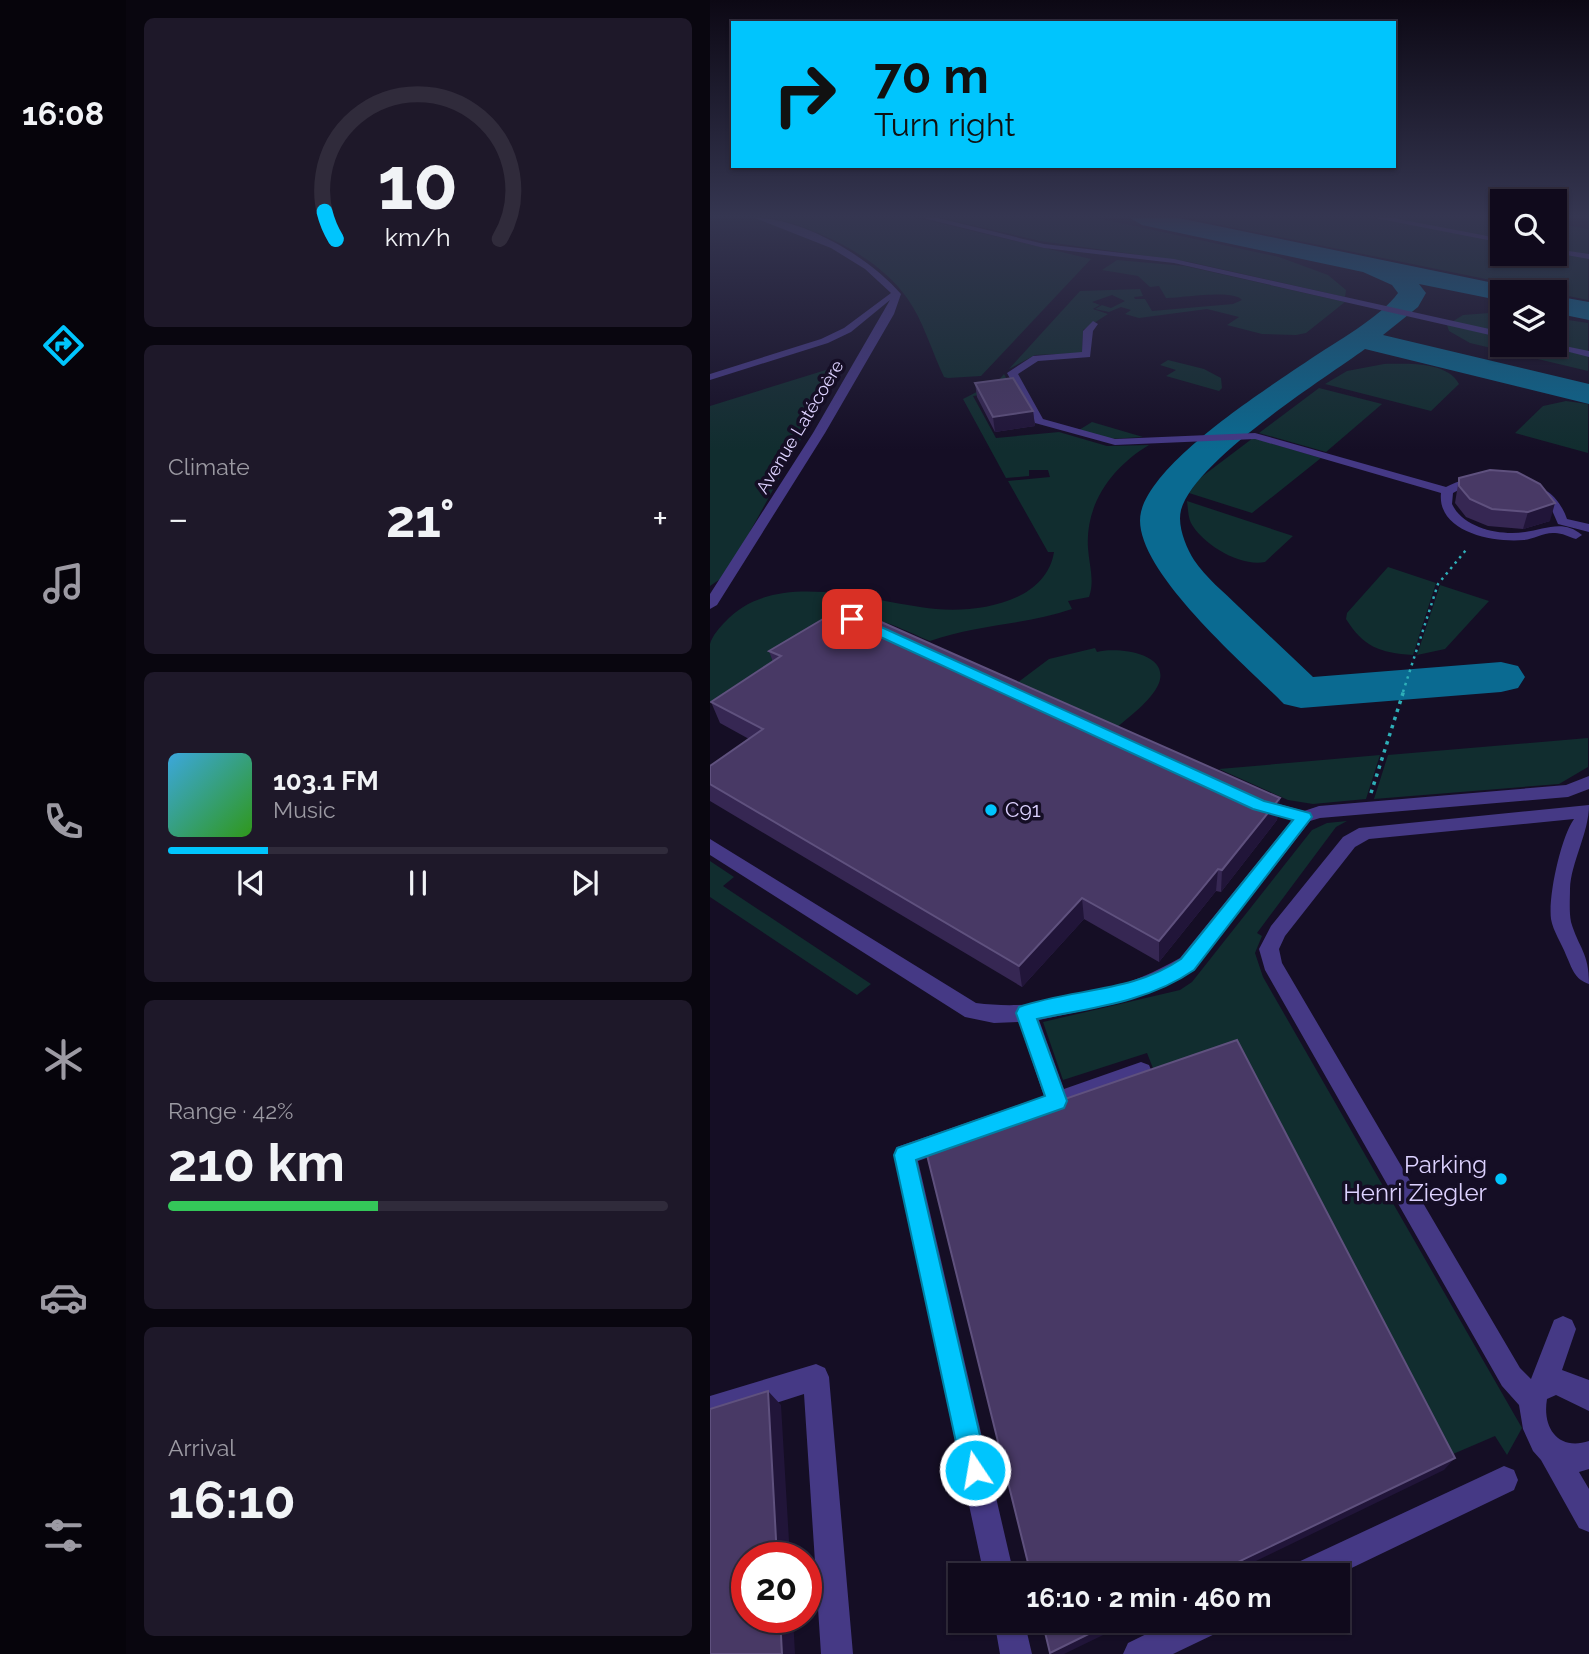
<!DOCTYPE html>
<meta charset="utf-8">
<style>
body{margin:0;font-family:Raleway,sans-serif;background:#1e1829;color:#f1f3f6;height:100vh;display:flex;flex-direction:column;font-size:26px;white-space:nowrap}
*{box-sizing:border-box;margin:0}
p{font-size:23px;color:#9c9aa3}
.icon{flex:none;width:38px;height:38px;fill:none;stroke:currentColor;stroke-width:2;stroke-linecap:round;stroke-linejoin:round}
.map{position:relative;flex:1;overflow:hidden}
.sheet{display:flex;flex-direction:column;gap:18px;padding:18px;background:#09060f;width:584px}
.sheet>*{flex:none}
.banner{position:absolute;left:21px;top:21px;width:665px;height:147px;border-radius:0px;box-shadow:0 2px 5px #0004,0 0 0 2px #302b3b;background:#00c5fd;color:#111;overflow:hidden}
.tools{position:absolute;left:780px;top:189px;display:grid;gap:14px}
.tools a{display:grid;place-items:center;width:77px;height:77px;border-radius:0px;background:#100a1c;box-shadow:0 2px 5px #0004,0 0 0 2px #302b3b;font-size:35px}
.speed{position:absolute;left:21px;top:1542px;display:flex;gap:14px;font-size:35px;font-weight:700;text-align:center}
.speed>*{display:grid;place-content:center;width:91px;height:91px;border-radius:50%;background:#100a1c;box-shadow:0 2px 5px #0004,0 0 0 2px #302b3b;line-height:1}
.speed .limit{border:10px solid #d22;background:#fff;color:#111}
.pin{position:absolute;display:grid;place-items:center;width:60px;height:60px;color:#fff;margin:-30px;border-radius:14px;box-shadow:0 4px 10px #0006}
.me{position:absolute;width:77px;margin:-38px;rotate:348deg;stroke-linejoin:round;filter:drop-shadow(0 0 5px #0008)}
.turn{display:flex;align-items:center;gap:24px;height:147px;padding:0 28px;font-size:32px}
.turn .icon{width:91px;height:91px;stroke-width:2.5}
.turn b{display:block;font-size:49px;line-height:60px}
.big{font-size:52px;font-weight:700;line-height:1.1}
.sheet .tile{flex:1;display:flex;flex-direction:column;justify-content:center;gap:10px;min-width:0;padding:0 24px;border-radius:10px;background:#1e1829}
.sheet .dial{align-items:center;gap:0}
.dial svg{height:182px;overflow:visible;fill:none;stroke:#302b3b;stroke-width:7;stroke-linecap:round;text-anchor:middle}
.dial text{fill:#f1f3f6;stroke:none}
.song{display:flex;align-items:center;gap:21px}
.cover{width:84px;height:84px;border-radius:10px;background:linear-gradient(135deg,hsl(200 70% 55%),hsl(110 70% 35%))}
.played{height:7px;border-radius:4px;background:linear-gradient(90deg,#00c5fd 20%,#302b3b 20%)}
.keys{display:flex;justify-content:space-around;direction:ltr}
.heat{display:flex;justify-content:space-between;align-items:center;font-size:38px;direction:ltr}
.charge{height:10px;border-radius:5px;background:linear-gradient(90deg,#34c759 42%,#302b3b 0)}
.trip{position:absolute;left:238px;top:1563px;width:402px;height:70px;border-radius:0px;background:#100a1c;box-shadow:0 2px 5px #0004,0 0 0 2px #302b3b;font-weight:700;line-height:70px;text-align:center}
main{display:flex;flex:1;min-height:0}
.tab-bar{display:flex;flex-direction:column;width:126px;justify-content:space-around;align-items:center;background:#06040b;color:#9c9aa3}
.tab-bar .icon{width:49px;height:49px}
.tab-bar .active{color:#00c5fd}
.tab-bar b{font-size:32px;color:#f1f3f6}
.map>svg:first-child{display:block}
.green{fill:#112d2f}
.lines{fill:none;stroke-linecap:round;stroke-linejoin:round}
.taxiway{fill:#0a6a91;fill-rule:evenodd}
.path-far1{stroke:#2eafb8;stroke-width:2.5;stroke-dasharray:2.5 4.5;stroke-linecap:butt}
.path{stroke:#2eafb8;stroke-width:3.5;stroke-dasharray:3.5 5;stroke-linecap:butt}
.minor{fill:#453985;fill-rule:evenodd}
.wall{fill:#362753}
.shaded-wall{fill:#211539}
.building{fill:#483965;stroke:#5f517e;stroke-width:2}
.route{fill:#00c5fd;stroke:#0080a4;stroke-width:2}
.poi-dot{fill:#00c5fd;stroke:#150e25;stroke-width:2.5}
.labels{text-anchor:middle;stroke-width:7;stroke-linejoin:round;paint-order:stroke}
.far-street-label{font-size:18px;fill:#ddd2ff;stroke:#150e25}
.poi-label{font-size:21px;fill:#ddd2ff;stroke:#150e25;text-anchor:start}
.near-poi-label{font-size:24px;fill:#ddd2ff;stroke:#150e25;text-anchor:end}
</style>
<main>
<nav class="tab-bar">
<b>16:08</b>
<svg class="icon active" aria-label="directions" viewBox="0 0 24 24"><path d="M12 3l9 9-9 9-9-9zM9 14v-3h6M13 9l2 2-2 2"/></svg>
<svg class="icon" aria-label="music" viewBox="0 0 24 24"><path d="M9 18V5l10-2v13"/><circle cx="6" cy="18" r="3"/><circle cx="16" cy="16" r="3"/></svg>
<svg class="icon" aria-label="phone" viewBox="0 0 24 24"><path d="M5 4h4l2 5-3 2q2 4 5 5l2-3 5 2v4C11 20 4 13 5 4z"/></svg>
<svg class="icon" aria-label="climate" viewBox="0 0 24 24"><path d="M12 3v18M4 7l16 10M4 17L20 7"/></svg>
<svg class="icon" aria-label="car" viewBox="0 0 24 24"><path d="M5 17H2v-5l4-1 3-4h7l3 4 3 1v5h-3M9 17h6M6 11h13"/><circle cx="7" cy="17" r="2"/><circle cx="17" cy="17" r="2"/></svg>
<svg class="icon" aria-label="filters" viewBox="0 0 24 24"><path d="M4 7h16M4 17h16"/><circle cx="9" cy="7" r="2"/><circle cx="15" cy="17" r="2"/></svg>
</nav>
<section class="sheet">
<div class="tile dial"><svg viewBox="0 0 100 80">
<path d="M14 69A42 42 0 1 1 86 69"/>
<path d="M14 69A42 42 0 0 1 9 57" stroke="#00c5fd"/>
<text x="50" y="56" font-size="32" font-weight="700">10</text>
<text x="50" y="72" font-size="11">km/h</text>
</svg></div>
<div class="tile"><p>Climate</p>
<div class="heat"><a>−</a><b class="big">21°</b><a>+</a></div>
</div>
<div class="tile">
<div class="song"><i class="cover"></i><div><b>103.1 FM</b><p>Music</p></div></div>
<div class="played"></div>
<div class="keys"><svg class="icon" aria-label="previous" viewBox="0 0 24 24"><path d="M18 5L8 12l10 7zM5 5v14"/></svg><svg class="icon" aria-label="pause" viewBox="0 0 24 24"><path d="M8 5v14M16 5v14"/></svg><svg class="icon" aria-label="next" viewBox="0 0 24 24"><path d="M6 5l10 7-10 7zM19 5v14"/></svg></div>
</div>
<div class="tile"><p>Range · 42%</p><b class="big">210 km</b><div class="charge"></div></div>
<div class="tile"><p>Arrival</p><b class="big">16:10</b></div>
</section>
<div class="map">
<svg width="879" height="1654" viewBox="0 0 879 1654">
<rect width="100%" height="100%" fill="#150e25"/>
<path class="green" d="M63 218H207L381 259 271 376 238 378 234 377C222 352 213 320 197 298 168 257 111 230 63 218Z
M232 218H387L569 257 618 275 636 290 635 297 480 262 330 241Z
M477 218H793V254H845V223L878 229V300Z
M407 260 475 266 635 302 596 333 586 335 552 334 517 325 529 317 497 309 429 318 415 314 421 310 411 307 399 312 385 309 392 305 401 308 415 301 402 295 382 302 390 305 383 309 398 314 373 330 372 353 325 355 299 369 370 291 430 289 433 296 424 297 425 299H435L442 311 523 304 532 300C523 289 473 298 456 298L449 286 440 287 428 276 392 270Z
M793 312V345H845V318L878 323V371L760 343 739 331 737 325 753 315Z
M458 360 494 369 511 378 512 388 509 391 456 376 466 370 450 365Z
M674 364C696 364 737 361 749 384L721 411 615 384 637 371Z
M132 365 16 575 0 586V406Z
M294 374 300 385 295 392 263 396 286 438 349 432 397 446 439 445C402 467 375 504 378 548 379 565 385 580 379 597L358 601 362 609C316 625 267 624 220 641 183 626 158 608 118 624L0 703C0 685 0 660 0 644 2 636 10 627 15 622 66 566 163 603 226 609 269 613 336 602 344 552H338L298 481 340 477 338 470H319V476L296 478 253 399 288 381Z
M609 388 672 404 616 452 549 433Z
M856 401 878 404V453L805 433 833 406Z
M382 422 433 437 400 439 369 430Z
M543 438 611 458 542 513 479 493 490 478Z
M477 501 583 536 555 562C531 567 493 545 481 523 478 517 478 508 477 501Z
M678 567 726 583 703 655C669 653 653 646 636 619L637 613Z
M730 585 779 601 735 649 707 655Z
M385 648 387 652C405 647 460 652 449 683 441 702 418 717 403 731L303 686 339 659Z
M878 738V767L849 784 664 799 678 755Z
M670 755 656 799 603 804 578 800 509 769Z
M637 821 626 827 547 933 552 936 545 953 553 977 812 1428 797 1455 785 1436 729 1460 450 1086 437 1053 353 1080 333 1022 470 990 482 982 602 830 617 823Z
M0 861 24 877 13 886 161 984 147 995 0 897Z"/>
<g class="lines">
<path class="taxiway" d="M420 218H469L803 287 806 292H793V301L709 284 716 293 708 307 673 335 879 384V404L655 349C611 381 485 460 471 510 467 526 476 547 484 560 496 578 514 592 529 607 553 630 578 653 603 677L791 662 808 666 815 677 808 688 791 692 591 708 574 704C538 667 418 566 431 512 444 460 555 390 599 360 624 343 671 317 688 293L682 285 653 272 432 225Z
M845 296 879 302V320L845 313Z"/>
<path class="path-far1" d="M693 692 728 584 756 550"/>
<path class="path" d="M661 793 694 690"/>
<path class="minor" d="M45 218C94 218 160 258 191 294L184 314 115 433 7 605 0 609V594L103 433 180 300 141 332 118 343 0 380V374L111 339 134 328 181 293 155 269 121 248Z
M213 218H228L334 244 464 259 793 332V338L464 263 334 248Z
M665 218H683L793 239V243Z
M845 249 879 254V259L845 253Z
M383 321 388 324 383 331 380 357 328 361 308 374 333 419 405 439 545 433 736 487C748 481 765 474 777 482L775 485 756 486 743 493 742 504C753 528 790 536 815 532 835 529 854 519 872 535L866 539C859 537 852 533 845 533 834 532 824 539 814 540 783 543 727 532 731 493L545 439 405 445 325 423 297 373 323 356 372 352 373 331Z
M845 344 879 351V357L832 345Z
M822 487C839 486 852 504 857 519L879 524V532L848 524 841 508 822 493Z
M879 776V789L858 797 610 818 600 821 484 970 440 992 404 1004 329 1020 354 1089 431 1062 439 1065 442 1072 439 1079 208 1161 304 1575H274L184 1155 187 1147 334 1096 309 1022 284 1023 255 1017 0 855V839L266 1003C334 1012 411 992 470 958L582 820 541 808 538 804 541 800 547 798 594 811 609 806 856 785Z
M879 805C879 833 861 862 860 889 860 899 859 912 861 922 869 949 879 952 879 984 864 979 862 968 856 955 852 944 843 931 841 919 838 896 851 837 864 819L659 839 645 847 575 936 569 949 572 963 810 1368 821 1379 844 1320 853 1316 862 1320 866 1329 852 1370 879 1380V1411L846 1395 837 1399C832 1428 848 1451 879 1441V1469L869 1472 879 1489V1532L869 1528 831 1460 823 1451 813 1429 809 1405 792 1386 555 970 549 949 561 926 633 837 649 828Z
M106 1364 115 1368 119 1377 143 1654H111L94 1394 0 1424V1396Z
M794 1466 804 1470 808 1480 804 1490 627 1575H580L584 1564Z
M284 1620H314L322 1654H290Z
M465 1620H515L511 1631 463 1654H413L418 1643Z"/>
</g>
<path class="wall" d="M265 383 323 411 325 426 285 432 267 397Z
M749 478 840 521 813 529 778 526 756 517 745 503Z
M59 651 570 798 567 820 511 892 506 891 449 962 374 919 312 987 0 801V766L39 739 10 723 1 702 63 662Z"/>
<path class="shaded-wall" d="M323 411 325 426 285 432 283 417Z
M845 503 840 521 813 529 818 512Z
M570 798 567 820 511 892 512 870Z
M508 869 506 891 449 962V941Z
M372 898 374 919 312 987 309 966Z
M58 1391 71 1405 80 1558H67Z
M745 1458 734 1470 517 1575H501Z
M70 1617H83L85 1654H72Z
M407 1620H424L354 1654H340V1653Z"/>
<path class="building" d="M303 378 323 411 283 417 265 383Z
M780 470 807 472 830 484 845 503 818 512 782 509 760 499 749 486V478Z
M135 606 570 798 512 870 508 869 449 941 372 898 309 966 0 784V766L53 729 1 702 71 656 59 651Z
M527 1040 745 1458 501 1575H321L215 1147Z
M58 1391 67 1558H37V1617H70L72 1654H0V1409Z
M332 1620H407L340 1653Z"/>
<linearGradient id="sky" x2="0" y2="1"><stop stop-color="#0c0814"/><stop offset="0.48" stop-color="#353651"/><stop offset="1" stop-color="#353651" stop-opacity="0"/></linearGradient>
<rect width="879" height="450" fill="url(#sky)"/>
<path class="route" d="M138 616H147L554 801 600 813 602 817 484 970C438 1002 381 1008 327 1019L357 1101 354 1108 206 1160 278 1470 274 1479 265 1483 256 1479 252 1470 184 1155 187 1148 335 1096 306 1013 309 1007C364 988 422 993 471 959L583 820 543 809 138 622Z"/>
<g class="poi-dot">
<circle cx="281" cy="810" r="7"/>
<circle cx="791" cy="1179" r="7"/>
</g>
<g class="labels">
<g class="far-street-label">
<text transform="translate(90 427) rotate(-59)" y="6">Avenue Latécoère</text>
</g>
<g class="poi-label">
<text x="295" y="817">C91</text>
</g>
<g class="near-poi-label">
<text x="777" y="1173">Parking<tspan x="777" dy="28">Henri Ziegler</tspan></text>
</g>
</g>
</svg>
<div class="tools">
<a><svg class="icon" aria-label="search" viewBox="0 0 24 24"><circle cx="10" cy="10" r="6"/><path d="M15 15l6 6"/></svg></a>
<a><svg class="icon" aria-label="layers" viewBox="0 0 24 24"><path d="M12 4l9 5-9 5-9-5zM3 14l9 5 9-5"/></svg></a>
</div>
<div class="speed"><div class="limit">20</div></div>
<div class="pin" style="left:142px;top:619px;background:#d93025"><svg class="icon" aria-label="arrive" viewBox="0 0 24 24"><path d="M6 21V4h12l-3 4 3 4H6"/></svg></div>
<svg class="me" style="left:265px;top:1470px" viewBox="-20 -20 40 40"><circle r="17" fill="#00c5fd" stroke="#fff" stroke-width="3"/><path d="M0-11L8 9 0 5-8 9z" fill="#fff"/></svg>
<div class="trip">16:10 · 2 min · 460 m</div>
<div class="banner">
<div class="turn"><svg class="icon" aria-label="right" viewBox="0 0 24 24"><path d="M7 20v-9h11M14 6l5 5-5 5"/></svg><div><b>70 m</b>Turn right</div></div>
</div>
</div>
</main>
